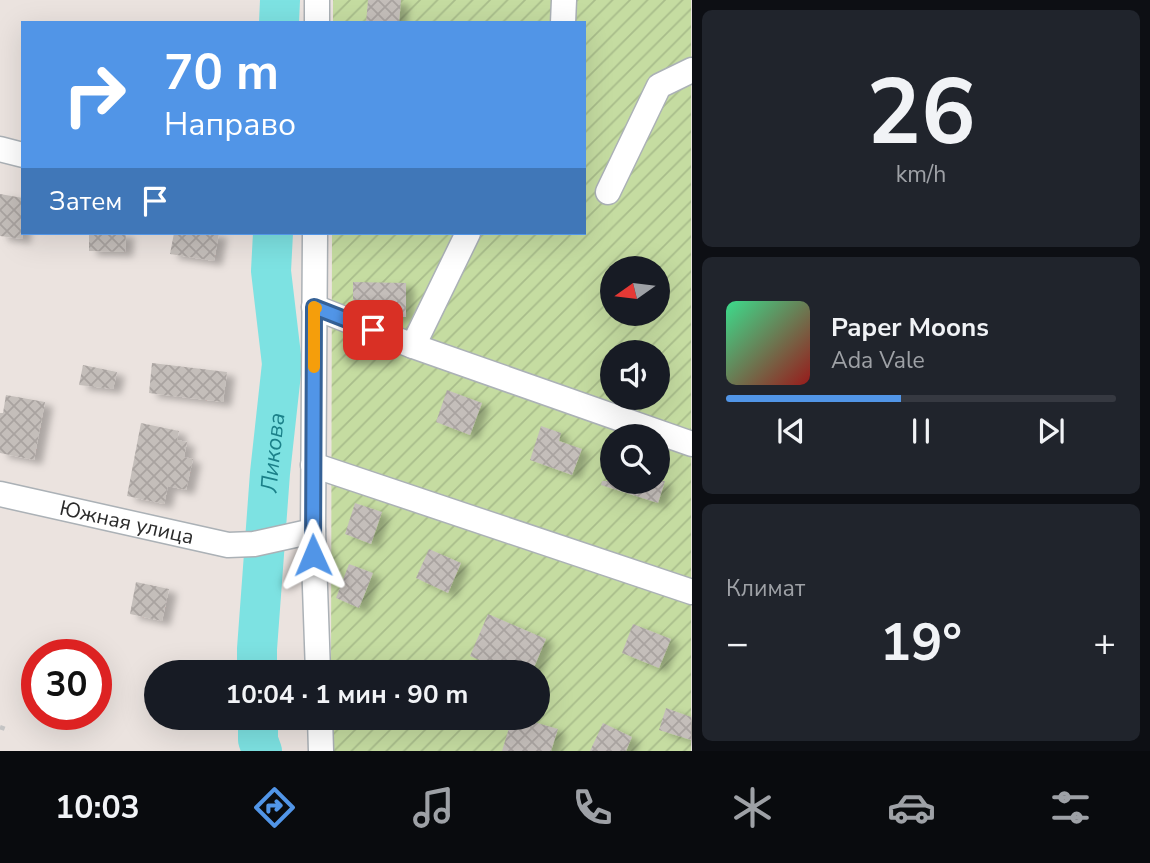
<!DOCTYPE html>
<html lang="ru">
<meta charset="utf-8">
<style>
body{margin:0;font-family:"Nunito Sans",sans-serif;background:#20242c;color:#f1f3f6;height:100vh;display:flex;flex-direction:column;font-size:26px;white-space:nowrap}
*{box-sizing:border-box;margin:0}
p{font-size:23px;color:#9ea1a6}
.icon{flex:none;width:38px;height:38px;fill:none;stroke:currentColor;stroke-width:2;stroke-linecap:round;stroke-linejoin:round}
.map{position:relative;flex:1;overflow:hidden}
.drawer{display:flex;flex-direction:column;gap:10px;padding:10px;background:#0d0f14;width:458px}
.drawer>*{flex:none}
.top-card{position:absolute;left:21px;top:21px;width:565px;height:214px;border-radius:0px;box-shadow:0 7px 28px #0002;background:#5195e7;color:#fff;overflow:hidden}
.needle{width:46px;rotate:256deg}
.controls{position:absolute;left:600px;top:256px;display:grid;gap:14px}
.controls a{display:grid;place-items:center;width:70px;height:70px;border-radius:50%;background:#171b24;box-shadow:0 7px 28px #0002;font-size:35px}
.speed{position:absolute;left:21px;top:639px;display:flex;gap:14px;font-size:35px;font-weight:700;text-align:center}
.speed>*{display:grid;place-content:center;width:91px;height:91px;border-radius:50%;background:#171b24;box-shadow:0 7px 28px #0002;line-height:1}
.speed .limit{border:10px solid #d22;background:#fff;color:#111}
.pin{position:absolute;display:grid;place-items:center;width:60px;height:60px;color:#fff;margin:-30px;border-radius:14px;box-shadow:0 4px 10px #0006}
.me{position:absolute;width:77px;margin:-38px;rotate:359deg;stroke-linejoin:round;filter:drop-shadow(0 0 5px #0008)}
.turn{display:flex;align-items:center;gap:24px;height:147px;padding:0 28px;font-size:32px}
.turn .icon{width:91px;height:91px;stroke-width:2.5}
.turn b{display:block;font-size:49px;line-height:60px}
.then{display:flex;align-items:center;height:66px;padding:0 28px;background:#0003;gap:14px;font-size:26px}
.big{font-size:52px;font-weight:700;line-height:1.1}
.drawer .widget{flex:1;display:flex;flex-direction:column;justify-content:center;gap:10px;min-width:0;padding:0 24px;border-radius:10px;background:#20242c}
.drawer .dial{align-items:center;gap:0}
.dial b{font-size:91px;line-height:1}
.song{display:flex;align-items:center;gap:21px}
.cover{width:84px;height:84px;border-radius:10px;background:linear-gradient(135deg,hsl(150 70% 55%),hsl(0 70% 35%))}
.played{height:7px;border-radius:4px;background:linear-gradient(90deg,#5195e7 45%,#363941 45%)}
.keys{display:flex;justify-content:space-around;direction:ltr}
.heat{display:flex;justify-content:space-between;align-items:center;font-size:38px;direction:ltr}
.trip{position:absolute;left:144px;top:660px;width:406px;height:70px;border-radius:35px;background:#171b24;box-shadow:0 7px 28px #0002;font-weight:700;line-height:70px;text-align:center}
.tabs{display:flex;height:112px;justify-content:space-around;align-items:center;background:#090b0e;color:#9ea1a6}
.tabs .icon{width:49px;height:49px}
.tabs .on{color:#5195e7}
.tabs b{font-size:32px;color:#f1f3f6}
main{display:flex;flex:1;min-height:0}
.map>svg:first-child{display:block}
.garden{fill:url(#garden-furrows);fill-rule:evenodd}
.lines{fill:none;stroke-linecap:round;stroke-linejoin:round}
.river{stroke:#7de2e2;stroke-width:40}
.building{fill:url(#building-cross-hatch);filter:url(#shadow)}
.minor-casing{stroke:#abb1b6;stroke-width:27}
.path{stroke:#c4c4c4;stroke-width:4.5;stroke-dasharray:5 3.5;stroke-linecap:butt}
.minor{stroke:#fff;stroke-width:24}
.route-casing{stroke:#356196;stroke-width:18}
.route{stroke:#5195e7;stroke-width:12}
.slow{stroke:#f59e0b;stroke-width:12}
.labels{text-anchor:middle;stroke-width:5;stroke-linejoin:round;paint-order:stroke}
.street-label{font-size:21px;fill:#2b2b2b;stroke:#fff}
.water-label{font-size:23px;font-style:italic;fill:#1b8089;stroke:#fff}
</style>
<main>
<div class="map">
<svg width="692" height="751" viewBox="0 0 692 751">
<defs>
<pattern id="garden-furrows" width="10" height="10" patternUnits="userSpaceOnUse" patternTransform="scale(1.75)"><rect width="10" height="10" fill="#c5dca1"/><path d="M-1 1l2-2M0 10L10 0M9 11l2-2" fill="none" stroke="#a9bd8b"/></pattern>
<pattern id="building-cross-hatch" width="8" height="8" patternUnits="userSpaceOnUse" patternTransform="scale(1.75)"><rect width="8" height="8" fill="#c4beba"/><path d="M0 0l8 8M0 8l8-8" fill="none" stroke="#a9a3a0"/></pattern>
<filter id="shadow"><feDropShadow dx="8" dy="4.5" stdDeviation="3.5" flood-color="#0004"/></filter>
</defs>
<rect width="100%" height="100%" fill="#ebe3df"/>
<path class="garden" d="M333 0H691V751H330V718H537V672H331L332 233H584V23H333ZM612 268H658V313H612ZM612 352H658V397H612ZM612 436H658V481H612Z"/>
<g class="lines">
<g class="river">
<path d="M279 23 280 0"/>
<path id="s1" d="M257 672V649L270 473 282 364 271 271 273 233"/>
<path d="M258 718V740L262 751"/>
</g>
</g>
<path class="building" d="M368 0H401L399 23H366Z
M0 194 23 198V239L0 236Z
M89 233H126L125 252 89 251Z
M174 233H219L214 261 170 254Z
M353 282 406 283V317H380L353 306Z
M152 363 227 372 223 402 149 393Z
M83 365 117 372 113 389 79 385Z
M447 390 482 403 470 435 436 422Z
M6 395 45 402 34 460 0 453V413H3Z
M141 423 179 431 177 440 187 442 184 457 193 459 186 490 168 486 164 504 127 496Z
M541 426 561 433 559 441 582 449 572 475 530 460Z
M602 481H665L658 503 601 485Z
M355 503 382 512 371 544 345 534Z
M429 549 461 563 448 593 416 578Z
M349 564 373 573 359 608 336 598Z
M136 582 169 589 162 621 130 614Z
M488 614 546 639 532 672H507L470 656Z
M633 624 671 639 659 668 622 653Z
M666 708 691 717V740L659 730Z
M512 718H520L558 729 551 751H502Z
M603 723 632 737 626 751H590Z"/>
<g class="lines">
<g class="minor-casing">
<g id="minor">
<path d="M317 0V23"/>
<path d="M563 23 564 0"/>
<path d="M0 149 23 155"/>
<path d="M608 192 659 86 692 70"/>
<path d="M315 233 313 531 318 672"/>
<path d="M314 307 413 346 692 444"/>
<path d="M413 346 468 233"/>
<path d="M313 465 692 592"/>
<path id="s2" d="M0 494 228 545 254 544 313 531"/>
<path d="M320 718 321 751"/>
</g>
</g>
<path class="path" d="M0 727 8 730"/>
<use href="#minor" class="minor"/>
</g>
<g class="lines">
<g class="route-casing">
<path id="route" d="M313 555 314 307 373 330"/>
</g>
<use href="#route" class="route"/>
<path class="slow" d="M314 367V307L316 308"/>
</g>
<g class="labels">
<g class="street-label">
<text dy="7" stroke="none"><textPath href="#s2" startOffset="130">Южная улица</textPath></text>
</g>
<g class="water-label">
<text dy="8" stroke="none"><textPath href="#s1" startOffset="220">Ликова</textPath></text>
</g>
</g>
</svg>
<div class="controls">
<a><svg class="needle" viewBox="-14 -14 28 28"><path d="M0-13l5 13h-10z" fill="#e53935"/><path d="M0 13l5-13h-10z" fill="#9ea1a6"/></svg></a>
<a><svg class="icon" aria-label="sound" viewBox="0 0 24 24"><path d="M4 9h4l5-4v14l-5-4H4zM17 9q2 3 0 6"/></svg></a>
<a><svg class="icon" aria-label="search" viewBox="0 0 24 24"><circle cx="10" cy="10" r="6"/><path d="M15 15l6 6"/></svg></a>
</div>
<div class="speed"><div class="limit">30</div></div>
<div class="pin" style="left:373px;top:330px;background:#d93025"><svg class="icon" aria-label="arrive" viewBox="0 0 24 24"><path d="M6 21V4h12l-3 4 3 4H6"/></svg></div>
<svg class="me" style="left:313px;top:555px" viewBox="-20 -20 40 40"><path d="M0-17L14 15 0 8-14 15z" fill="#5195e7" stroke="#fff" stroke-width="4"/></svg>
<div class="trip">10:04 · 1 мин · 90 m</div>
<div class="top-card">
<div class="turn"><svg class="icon" aria-label="right" viewBox="0 0 24 24"><path d="M7 20v-9h11M14 6l5 5-5 5"/></svg><div><b>70 m</b>Направо</div></div>
<div class="then">Затем<svg class="icon" aria-label="arrive" viewBox="0 0 24 24"><path d="M6 21V4h12l-3 4 3 4H6"/></svg></div>
</div>
</div>
<section class="drawer">
<div class="widget dial"><b>26</b><p>km/h</p></div>
<div class="widget">
<div class="song"><i class="cover"></i><div><b>Paper Moons</b><p>Ada Vale</p></div></div>
<div class="played"></div>
<div class="keys"><svg class="icon" aria-label="previous" viewBox="0 0 24 24"><path d="M18 5L8 12l10 7zM5 5v14"/></svg><svg class="icon" aria-label="pause" viewBox="0 0 24 24"><path d="M8 5v14M16 5v14"/></svg><svg class="icon" aria-label="next" viewBox="0 0 24 24"><path d="M6 5l10 7-10 7zM19 5v14"/></svg></div>
</div>
<div class="widget"><p>Климат</p>
<div class="heat"><a>−</a><b class="big">19°</b><a>+</a></div>
</div>
</section>
</main>
<nav class="tabs">
<b>10:03</b>
<svg class="icon on" aria-label="directions" viewBox="0 0 24 24"><path d="M12 3l9 9-9 9-9-9zM9 14v-3h6M13 9l2 2-2 2"/></svg>
<svg class="icon" aria-label="music" viewBox="0 0 24 24"><path d="M9 18V5l10-2v13"/><circle cx="6" cy="18" r="3"/><circle cx="16" cy="16" r="3"/></svg>
<svg class="icon" aria-label="phone" viewBox="0 0 24 24"><path d="M5 4h4l2 5-3 2q2 4 5 5l2-3 5 2v4C11 20 4 13 5 4z"/></svg>
<svg class="icon" aria-label="climate" viewBox="0 0 24 24"><path d="M12 3v18M4 7l16 10M4 17L20 7"/></svg>
<svg class="icon" aria-label="car" viewBox="0 0 24 24"><path d="M5 17H2v-5l4-1 3-4h7l3 4 3 1v5h-3M9 17h6M6 11h13"/><circle cx="7" cy="17" r="2"/><circle cx="17" cy="17" r="2"/></svg>
<svg class="icon" aria-label="filters" viewBox="0 0 24 24"><path d="M4 7h16M4 17h16"/><circle cx="9" cy="7" r="2"/><circle cx="15" cy="17" r="2"/></svg>
</nav>
